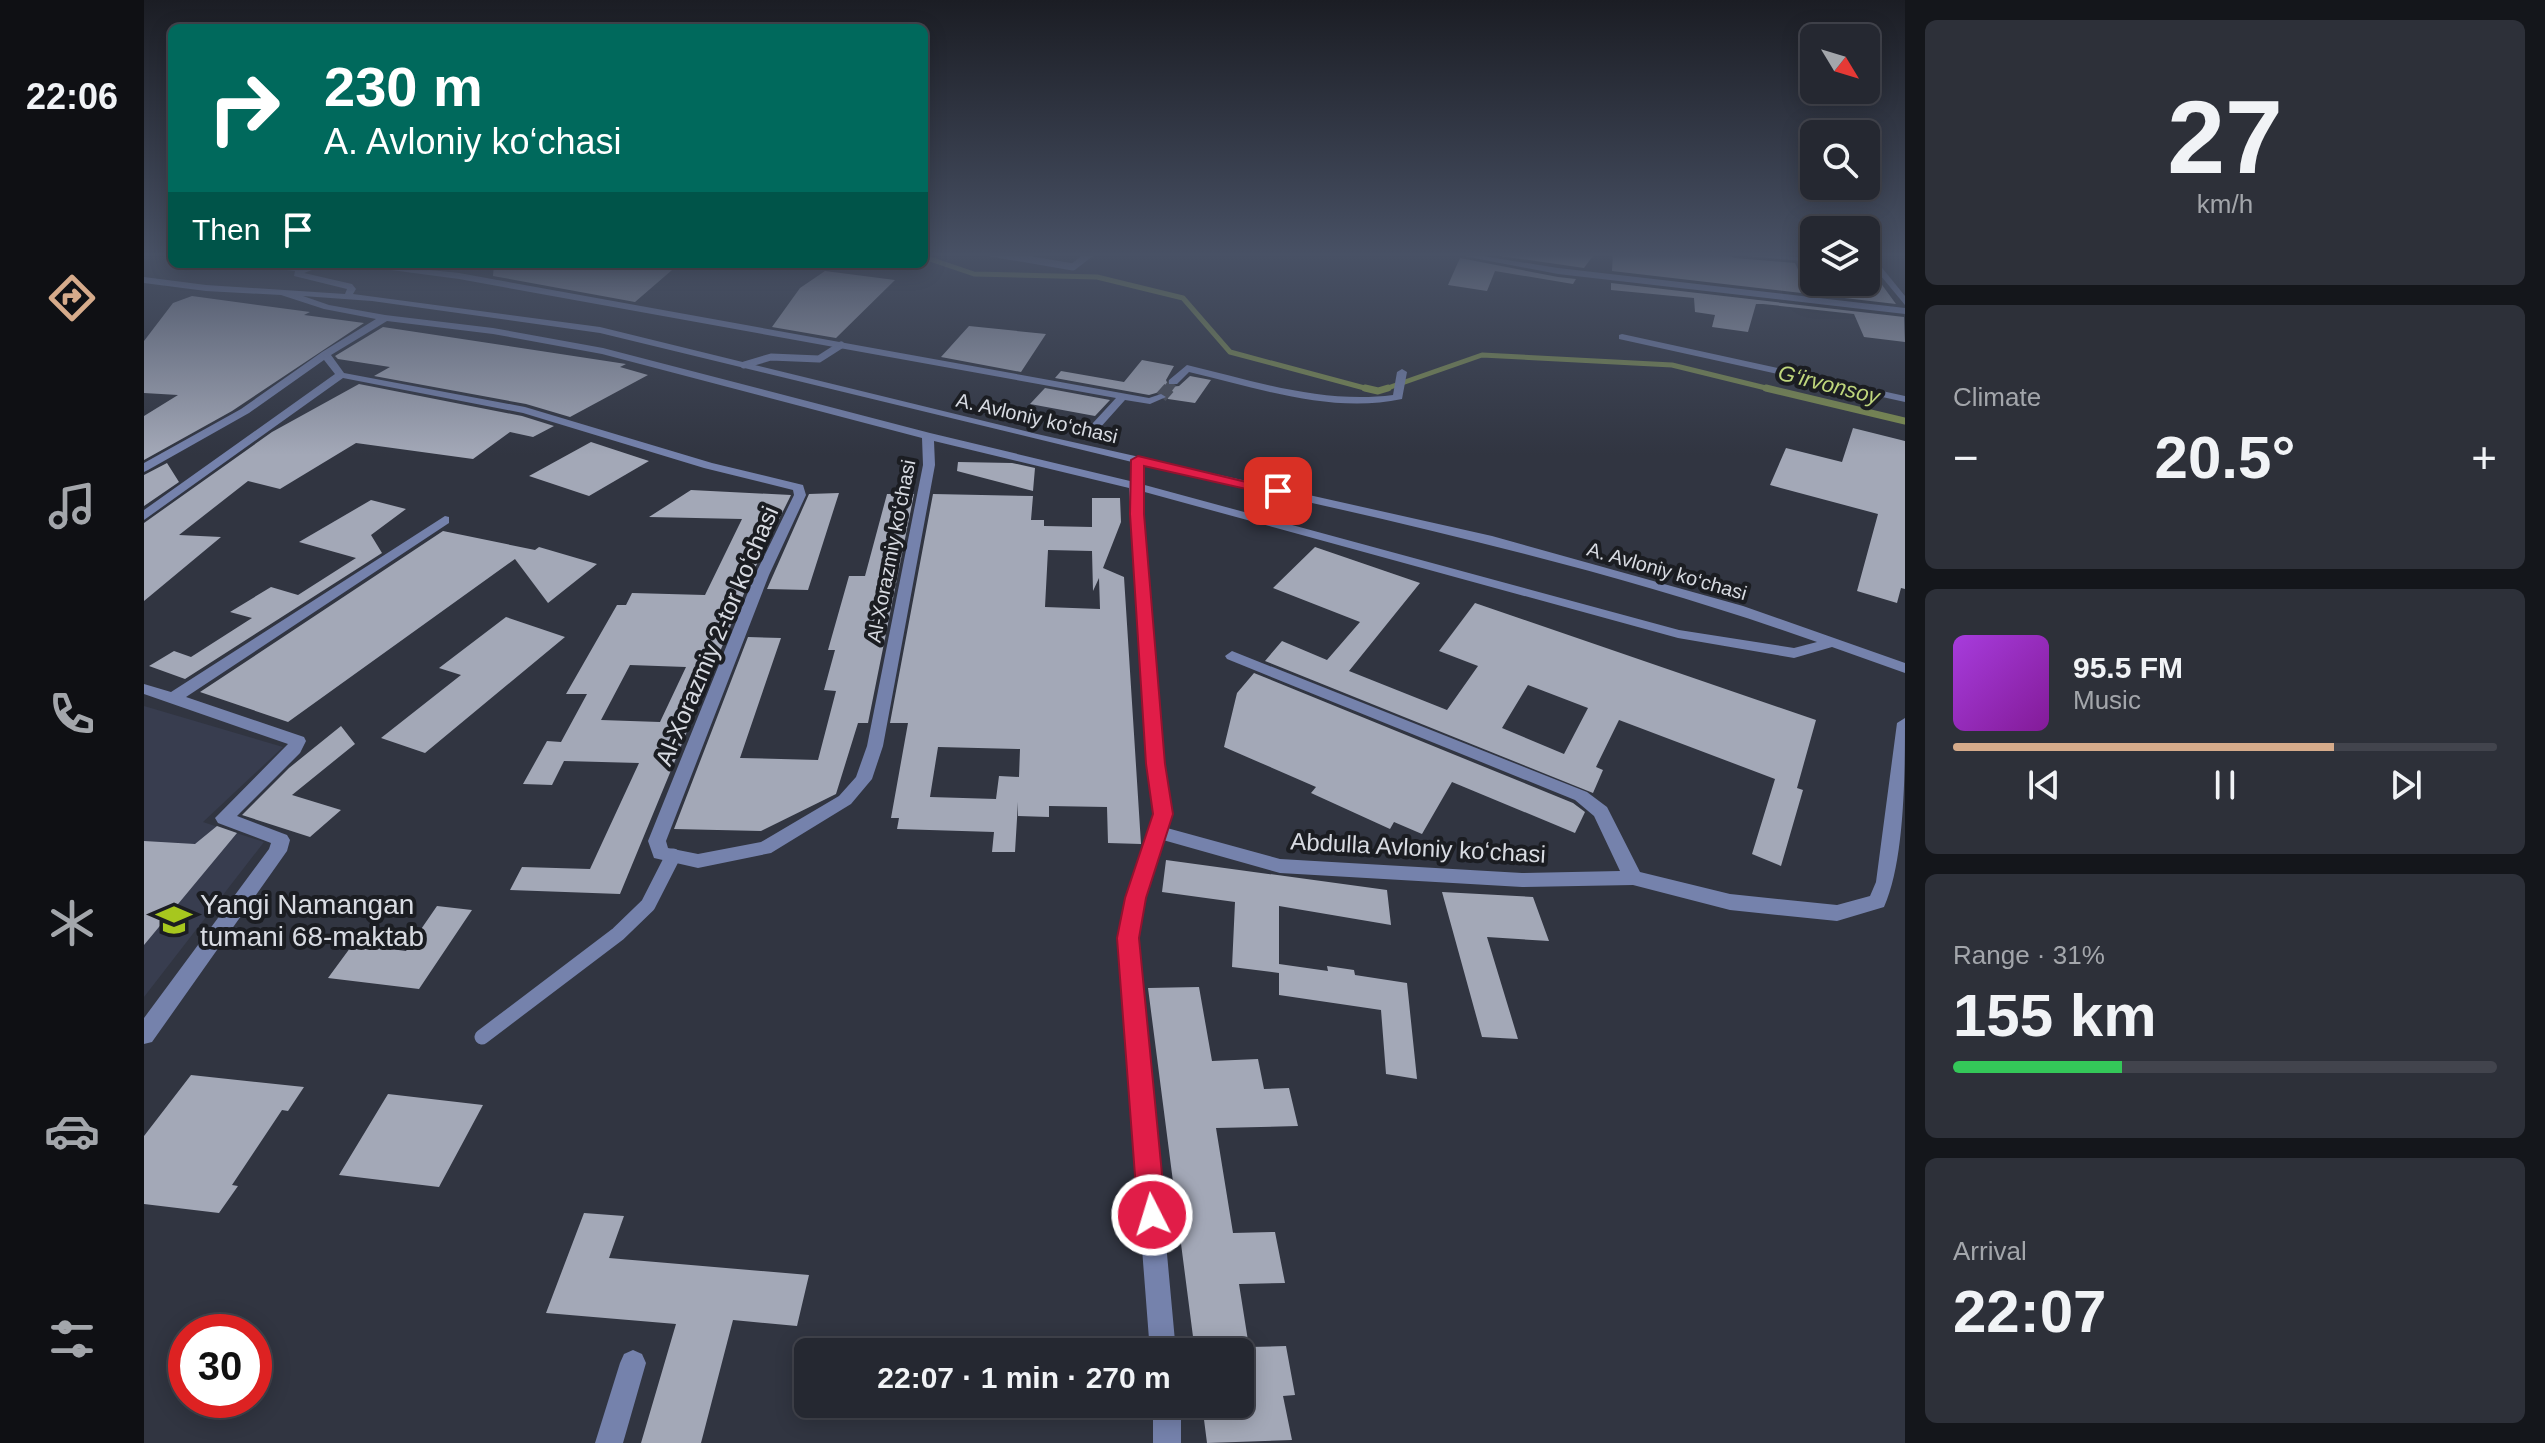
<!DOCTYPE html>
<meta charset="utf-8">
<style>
body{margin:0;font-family:Arial,sans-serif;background:#2d3039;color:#f1f3f6;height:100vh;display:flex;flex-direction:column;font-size:30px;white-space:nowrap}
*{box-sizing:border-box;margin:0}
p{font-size:26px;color:#a3a6ab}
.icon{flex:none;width:44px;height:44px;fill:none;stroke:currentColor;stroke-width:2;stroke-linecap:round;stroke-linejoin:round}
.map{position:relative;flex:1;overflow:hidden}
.panel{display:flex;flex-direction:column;gap:20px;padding:20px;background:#14161b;width:640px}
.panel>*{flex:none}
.banner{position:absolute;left:24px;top:24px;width:760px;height:244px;border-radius:12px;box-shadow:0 4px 20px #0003,0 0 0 2px #42444d;background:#00695c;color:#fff;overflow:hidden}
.needle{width:52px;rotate:128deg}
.controls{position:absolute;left:1656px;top:24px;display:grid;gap:16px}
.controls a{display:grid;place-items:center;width:80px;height:80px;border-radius:12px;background:#252831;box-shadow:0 4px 20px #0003,0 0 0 2px #42444d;font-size:40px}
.speed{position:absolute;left:24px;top:1314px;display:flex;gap:16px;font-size:40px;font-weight:700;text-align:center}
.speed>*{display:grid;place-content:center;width:104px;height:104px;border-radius:50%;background:#252831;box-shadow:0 4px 20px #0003,0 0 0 2px #42444d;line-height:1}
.speed .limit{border:12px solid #d22;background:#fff;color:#111}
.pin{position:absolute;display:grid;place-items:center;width:68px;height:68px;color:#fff;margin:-34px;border-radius:16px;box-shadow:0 4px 12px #0006}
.me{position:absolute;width:88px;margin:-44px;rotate:355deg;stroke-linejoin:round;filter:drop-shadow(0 0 6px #0008)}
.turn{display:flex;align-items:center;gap:28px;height:168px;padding:0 24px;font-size:36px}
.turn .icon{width:104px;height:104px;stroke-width:2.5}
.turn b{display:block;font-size:56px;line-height:68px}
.then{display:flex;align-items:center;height:76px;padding:0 24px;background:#0003;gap:16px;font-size:30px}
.big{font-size:60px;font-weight:700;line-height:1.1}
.panel .widget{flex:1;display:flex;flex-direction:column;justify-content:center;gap:12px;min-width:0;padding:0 28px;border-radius:12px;background:#2d3039}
.panel .dial{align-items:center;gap:0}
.dial b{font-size:104px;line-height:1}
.song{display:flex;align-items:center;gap:24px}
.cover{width:96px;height:96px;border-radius:12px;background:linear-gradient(135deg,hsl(280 70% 55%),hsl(290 70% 35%))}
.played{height:8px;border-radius:4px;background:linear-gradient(90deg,#d6ab8b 70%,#42444d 70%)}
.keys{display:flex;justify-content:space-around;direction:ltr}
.heat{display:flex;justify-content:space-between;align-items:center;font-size:44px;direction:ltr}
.charge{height:12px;border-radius:6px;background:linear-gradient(90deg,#34c759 31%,#42444d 0)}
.trip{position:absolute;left:650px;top:1338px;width:460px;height:80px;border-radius:12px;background:#252831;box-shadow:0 4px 20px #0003,0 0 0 2px #42444d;font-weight:700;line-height:80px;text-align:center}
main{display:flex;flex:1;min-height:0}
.tabs{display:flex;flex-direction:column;width:144px;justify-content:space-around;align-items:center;background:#0f1014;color:#a3a6ab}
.tabs .icon{width:56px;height:56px}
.tabs .current{color:#d6ab8b}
.tabs b{font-size:36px;color:#f1f3f6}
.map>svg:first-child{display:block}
.built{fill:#383d4f}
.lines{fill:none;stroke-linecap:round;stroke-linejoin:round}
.stream-far1{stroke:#7e8e50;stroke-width:5}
.stream{stroke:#7e8e50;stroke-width:7}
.building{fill:#a3a8b7;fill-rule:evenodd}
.street-tunnel-far1{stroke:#4a4e59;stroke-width:9;stroke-dasharray:9 5;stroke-linecap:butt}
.street-tunnel{stroke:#4a4e59;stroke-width:12;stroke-dasharray:12 6;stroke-linecap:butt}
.lane-far1{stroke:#7582ac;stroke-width:7}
.lane{stroke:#7582ac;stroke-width:15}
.street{fill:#7582ac;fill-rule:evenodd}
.route{fill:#e11d48;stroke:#92132f;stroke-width:2}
.labels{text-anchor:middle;stroke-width:8;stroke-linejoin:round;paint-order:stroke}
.far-street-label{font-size:20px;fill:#d8dbe2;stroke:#1b1d22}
.far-water-label{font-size:22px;font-style:italic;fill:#bfd67c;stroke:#1b1d22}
.street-label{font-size:24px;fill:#d8dbe2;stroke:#1b1d22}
.near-poi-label{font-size:28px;fill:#d8dbe2;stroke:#1b1d22;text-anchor:start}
</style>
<main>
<nav class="tabs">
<b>22:06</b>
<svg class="icon current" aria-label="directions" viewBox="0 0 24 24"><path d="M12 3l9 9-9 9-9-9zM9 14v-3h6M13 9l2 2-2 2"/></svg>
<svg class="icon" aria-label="music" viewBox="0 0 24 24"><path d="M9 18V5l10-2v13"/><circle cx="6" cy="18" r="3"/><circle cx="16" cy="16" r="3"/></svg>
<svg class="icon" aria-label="phone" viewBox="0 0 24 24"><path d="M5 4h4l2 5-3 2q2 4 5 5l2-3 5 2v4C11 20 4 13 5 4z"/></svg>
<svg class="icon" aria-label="climate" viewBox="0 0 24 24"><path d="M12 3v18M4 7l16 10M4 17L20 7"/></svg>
<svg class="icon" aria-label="car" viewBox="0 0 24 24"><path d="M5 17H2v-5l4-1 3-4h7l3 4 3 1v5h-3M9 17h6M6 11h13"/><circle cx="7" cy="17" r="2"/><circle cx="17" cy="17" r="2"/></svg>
<svg class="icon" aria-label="filters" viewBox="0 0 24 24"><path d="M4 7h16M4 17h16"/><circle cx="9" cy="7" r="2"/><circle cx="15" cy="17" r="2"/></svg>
</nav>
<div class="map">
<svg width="1761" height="1443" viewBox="0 0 1761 1443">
<rect width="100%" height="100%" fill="#313541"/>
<path class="built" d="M0 706 139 747 59 822 120 842 0 997Z"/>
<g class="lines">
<path class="stream-far1" d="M780 257 830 274 953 277 1039 298 1086 352 1228 390
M1238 390 1338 355 1528 365 1630 390"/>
<path class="stream" d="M1221 388 1234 391 1244 388
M1622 388 1761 421"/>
</g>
<path class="building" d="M1336 253H1451L1440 268Z
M1469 253 1583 254 1590 258 1651 263 1660 282 1722 287V263L1752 304 1468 271Z
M1316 258 1414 277 1432 279 1429 284 1351 271 1343 291 1304 285Z
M350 264H535L491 302 349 276Z
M681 271 751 280 692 338 628 327 656 288Z
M1467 283 1760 317 1761 342 1720 337 1710 314 1619 304H1612L1604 332 1568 327 1571 315 1551 312 1550 298 1467 290Z
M48 296 166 312 160 315 220 323 88 411 0 460V416L34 395 0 393V341L29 303Z
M825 326 902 334 877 372 797 357Z
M239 327 482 364 476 367 504 375 426 417 382 404 230 376 246 367 194 359 191 356Z
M998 360 1030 366 1022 380 1025 387 1035 386 1046 376 1067 380 1051 403 1024 399 1019 391 1005 395 911 378 917 371 980 382Z
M215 384 378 416 410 426 389 437 366 432 329 459 212 443 136 489 104 481 35 535 77 537 0 601V523L128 432Z
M901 388 966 400 951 416 886 404Z
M1709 428 1761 441V589L1757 588 1753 603 1713 591 1734 514 1626 485 1642 448 1698 462Z
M447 442 505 461 445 496 385 476Z
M814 462 868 463 891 468 889 491 813 471Z
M23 463 35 482 0 506V475Z
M547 490 647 495 608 574 476 894 366 890 378 867 446 869 495 763 420 761 408 785 379 784 403 741 417 742 443 694H422L473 605H482L488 593 561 595 598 519 505 517ZM486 665 542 667 516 722 457 720Z
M695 493 664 590 623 589 665 494Z
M743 494H770L724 723H714L692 794 617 831 530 829 604 637 637 638 596 758 674 760 692 691 680 690 691 650H684L705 576H721Z
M789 494 889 496 887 520H900V526L948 527V498H976L977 522 959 568 980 577 997 844 964 843 963 807 905 806V817L874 816V802L871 852H848L850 832 753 829 755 818H747L764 723H746ZM904 550 948 551 949 591 955 578 956 609 901 607ZM794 747 876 749 875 777 855 776 852 799 786 797Z
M227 500 262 509 227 535 238 553 41 679 5 666 30 651 47 657 108 618 86 612 127 587 154 595 212 558 155 542Z
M299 531 391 550 395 547 453 564 404 603 371 559 144 722 56 692Z
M1171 547 1276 583 1205 671 1303 710 1334 666 1295 651 1331 603 1672 720 1653 788 1659 790 1637 866 1608 854 1631 779 1475 720 1452 767 1459 770 1449 793 1121 661 1138 641 1183 660 1216 622 1129 588ZM1384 685 1444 708 1420 754 1358 728Z
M362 617 421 637 281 753 237 738 317 675 295 668Z
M1110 673 1429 803 1441 812 1431 833 1308 782 1278 834 1250 822 1246 829 1167 793 1172 787 1080 747 1093 693Z
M197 726 211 744 148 795 197 810 166 837 98 815 145 768Z
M73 826 93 833 0 945V841L51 844Z
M1022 860 1243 890 1247 925 1135 906V969V964L1184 971 1183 966 1210 970 1211 975 1263 983 1273 1079 1242 1074 1237 1010 1135 995V973L1088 967 1091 902 1018 892Z
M1298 892 1389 897 1405 941 1343 937 1374 1039 1338 1037Z
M293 906 328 910 275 989 184 978 209 944 262 951Z
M1055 987 1068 1061 1114 1059 1120 1089 1145 1088 1154 1126 1072 1128 1089 1233 1131 1232 1141 1283 1095 1284 1105 1347 1142 1346 1151 1395 1139 1396 1148 1440 1063 1443 1058 1404H1096V1352H1051L1004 988Z
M47 1075 160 1087 144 1111 138 1110 88 1185 94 1186 75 1213 0 1204V1136Z
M244 1094 339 1105 295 1187 195 1175Z
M440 1213 480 1216 465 1258 665 1275 653 1326 589 1320 557 1443H497L532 1324 402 1313Z"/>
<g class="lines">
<path class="street-tunnel-far1" d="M1023 390 1029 382"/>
<path class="street-tunnel" d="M1017 397 1025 388"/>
<path class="lane-far1" d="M847 253 929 267 947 253
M600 365 627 357 675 359 697 345"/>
<path class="lane" d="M338 1037 474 934 504 905 529 856"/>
<path class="street" d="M1304 253H1320L1414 268 1761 308V314L1414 274Z
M1586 253 1670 258V262L1590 255Z
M1722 253H1726L1761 296V305L1722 258Z
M95 264 157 267 184 264 160 273 208 284 212 289 209 294 456 327 893 434 1348 536 1599 606 1761 663V673L1688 647 1650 658 1534 638 997 491 1020 764 1028 814 1023 828 1136 859 1378 873 1476 871 1450 816 1431 800 1083 659 1081 656 1088 651 1443 792 1463 807 1496 872 1586 894 1693 905 1726 896 1732 882 1753 723 1761 718C1761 770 1761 861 1740 907L1693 921 1586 910 1489 885 1378 887 1136 873 1019 840 1000 898 994 938 1032 1352H1006L974 938 982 898 1010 814 1004 764 985 488 790 441 791 465 739 746 728 779 707 804 627 853 554 868 510 858 504 841 611 575 650 495 649 490 560 468 379 413 199 378 0 520V510L191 374 180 360 105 413 4 470 0 472V463L97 409 178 352 232 319 180 309 137 295 62 291 0 283V277L62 285 201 294 203 289 150 276 151 271ZM159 296 228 301 456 333 988 462 986 481 786 433 459 348 349 328 241 315 185 305ZM243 321 349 334 458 354 778 438 779 465 723 746 712 777 695 796 617 842 554 854 524 848 522 841 625 575 662 495 659 485 568 463 381 407 200 373 187 355ZM999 465C1226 516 1454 564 1673 642L1650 648 1535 630 997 484Z
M202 264H229L315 273 1005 398 1017 394 1022 397 1006 404 981 400 946 439 942 440 936 437 972 398 315 279Z
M1478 334 1761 396V402L1475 339V335Z
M1043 365C1110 381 1179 404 1249 395L1253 372 1258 369 1263 372 1258 399C1187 414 1114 388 1045 372L1033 384H1025V380Z
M301 516 305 517V523L42 697 160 737 162 741 156 753 93 816 143 835 146 840 143 851 8 1042 0 1044V1018L125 849 127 843 74 823 71 818 144 744 0 694V684L27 692Z
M489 1350 498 1354 502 1363 479 1443H451L476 1363 480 1354Z
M1009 1404H1037V1443H1009Z"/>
</g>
<linearGradient id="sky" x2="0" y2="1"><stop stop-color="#1b1d24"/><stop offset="0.56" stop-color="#485165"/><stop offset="1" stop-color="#485165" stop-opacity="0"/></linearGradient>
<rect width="1761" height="455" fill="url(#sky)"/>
<path class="route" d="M994 456 1140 491 1134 496 1000 466V514L1021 764 1029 814 1002 898 995 938 1022 1215 1018 1225 1008 1229 998 1225 994 1215 973 938 981 898 1009 814 1002 764 986 514 987 460Z"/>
<defs>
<g id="school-bare" transform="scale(2.76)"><path d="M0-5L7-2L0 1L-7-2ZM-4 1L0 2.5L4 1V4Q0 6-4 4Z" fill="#a7c71e" stroke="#1b1d22" stroke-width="2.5" paint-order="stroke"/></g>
</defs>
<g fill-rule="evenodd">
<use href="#school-bare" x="30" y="920"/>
</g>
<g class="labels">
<g class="far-street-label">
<text transform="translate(893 418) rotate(13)" y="7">A. Avloniy ko‘chasi</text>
<text transform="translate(747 551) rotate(-79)" y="7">Al-Xorazmiy koʻchasi</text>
<text transform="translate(1523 571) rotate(16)" y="7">A. Avloniy ko‘chasi</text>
</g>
<g class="far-water-label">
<text transform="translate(1685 384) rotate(14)" y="8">G‘irvonsoy</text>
</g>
<g class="street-label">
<text transform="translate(573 636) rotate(-67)" y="8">Al-Xorazmiy 2-tor koʻchasi</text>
<text transform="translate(1274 848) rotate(3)" y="8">Abdulla Avloniy koʻchasi</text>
</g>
<g class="near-poi-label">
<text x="56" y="914">Yangi Namangan<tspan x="56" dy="32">tumani 68-maktab</tspan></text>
</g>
</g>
</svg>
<div class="controls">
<a><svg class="needle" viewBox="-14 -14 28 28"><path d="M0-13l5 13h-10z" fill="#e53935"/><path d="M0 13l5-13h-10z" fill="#a3a6ab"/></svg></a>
<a><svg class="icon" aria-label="search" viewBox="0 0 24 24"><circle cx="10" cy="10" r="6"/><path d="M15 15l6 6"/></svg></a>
<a><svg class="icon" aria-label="layers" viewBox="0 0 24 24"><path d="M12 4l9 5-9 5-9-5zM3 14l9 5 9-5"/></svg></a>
</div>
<div class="speed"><div class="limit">30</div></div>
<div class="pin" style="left:1134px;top:491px;background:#d93025"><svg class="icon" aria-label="arrive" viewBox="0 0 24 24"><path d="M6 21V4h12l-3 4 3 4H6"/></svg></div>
<svg class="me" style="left:1008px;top:1215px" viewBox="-20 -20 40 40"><circle r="17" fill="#e11d48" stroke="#fff" stroke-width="3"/><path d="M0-11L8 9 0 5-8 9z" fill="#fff"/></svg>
<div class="trip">22:07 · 1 min · 270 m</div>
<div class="banner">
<div class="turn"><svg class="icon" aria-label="right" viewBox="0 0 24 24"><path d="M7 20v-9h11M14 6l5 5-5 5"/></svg><div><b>230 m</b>A. Avloniy ko‘chasi</div></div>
<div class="then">Then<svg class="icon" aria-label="arrive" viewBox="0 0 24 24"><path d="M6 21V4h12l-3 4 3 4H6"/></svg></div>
</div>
</div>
<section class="panel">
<div class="widget dial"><b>27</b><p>km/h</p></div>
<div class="widget"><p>Climate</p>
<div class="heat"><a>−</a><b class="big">20.5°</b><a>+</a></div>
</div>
<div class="widget">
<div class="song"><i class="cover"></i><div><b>95.5 FM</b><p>Music</p></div></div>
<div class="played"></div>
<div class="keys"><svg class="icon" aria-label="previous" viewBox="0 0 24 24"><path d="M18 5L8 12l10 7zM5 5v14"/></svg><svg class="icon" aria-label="pause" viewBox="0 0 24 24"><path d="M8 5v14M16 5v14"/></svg><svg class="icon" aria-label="next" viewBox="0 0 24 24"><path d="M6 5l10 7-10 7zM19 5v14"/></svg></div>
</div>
<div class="widget"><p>Range · 31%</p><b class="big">155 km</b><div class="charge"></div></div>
<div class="widget"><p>Arrival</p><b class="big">22:07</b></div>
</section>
</main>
